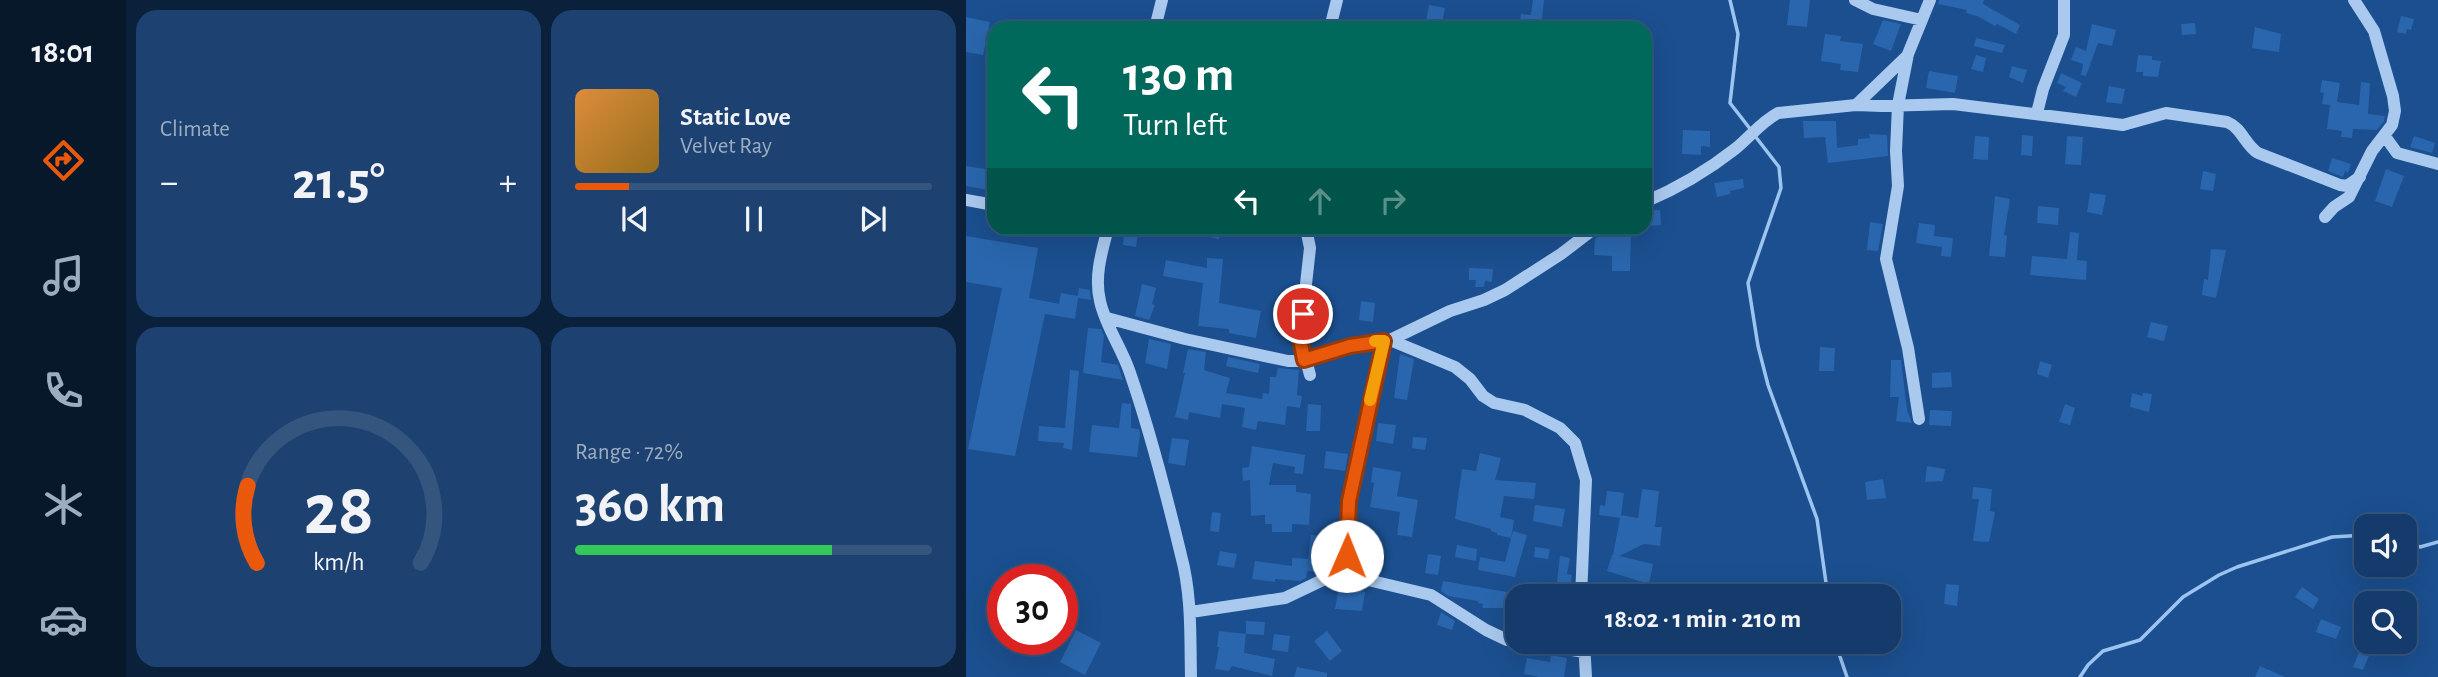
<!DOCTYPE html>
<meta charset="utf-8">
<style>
body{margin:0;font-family:"Alegreya Sans",sans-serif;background:#1d4271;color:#f1f3f6;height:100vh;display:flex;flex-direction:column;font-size:26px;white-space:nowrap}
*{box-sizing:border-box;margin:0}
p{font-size:23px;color:#9dadc1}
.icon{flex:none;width:38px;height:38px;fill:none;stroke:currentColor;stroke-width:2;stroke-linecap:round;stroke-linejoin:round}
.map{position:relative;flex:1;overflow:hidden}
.sheet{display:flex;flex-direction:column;gap:10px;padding:10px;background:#0b203b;width:840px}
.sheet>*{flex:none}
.hud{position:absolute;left:21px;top:21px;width:665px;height:214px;border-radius:21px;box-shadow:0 7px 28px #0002,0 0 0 2px #33557e;background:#00695c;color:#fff;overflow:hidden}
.fabs{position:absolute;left:1388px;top:514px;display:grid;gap:14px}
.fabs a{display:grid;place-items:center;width:63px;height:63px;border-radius:14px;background:#143b6b;box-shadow:0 7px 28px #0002,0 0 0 2px #33557e;font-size:35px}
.speed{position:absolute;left:21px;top:564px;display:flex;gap:14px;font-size:35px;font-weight:700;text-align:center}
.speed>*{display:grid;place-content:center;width:91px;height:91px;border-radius:50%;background:#143b6b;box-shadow:0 7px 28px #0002,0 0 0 2px #33557e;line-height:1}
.speed .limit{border:10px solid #d22;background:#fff;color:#111}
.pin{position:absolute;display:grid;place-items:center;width:60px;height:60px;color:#fff;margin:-30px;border:4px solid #fff;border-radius:50%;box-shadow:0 2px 7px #0007}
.me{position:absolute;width:77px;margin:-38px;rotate:1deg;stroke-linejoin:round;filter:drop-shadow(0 0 5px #0008)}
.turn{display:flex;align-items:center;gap:24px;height:147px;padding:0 21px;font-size:32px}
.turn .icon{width:91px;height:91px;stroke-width:2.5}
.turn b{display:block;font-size:49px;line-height:60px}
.lanes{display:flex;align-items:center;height:66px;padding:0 21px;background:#0003;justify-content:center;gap:35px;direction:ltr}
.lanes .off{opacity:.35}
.big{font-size:52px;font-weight:700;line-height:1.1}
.sheet .card{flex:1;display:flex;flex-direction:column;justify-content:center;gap:10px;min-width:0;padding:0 24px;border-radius:21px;background:#1d4271}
.sheet .dial{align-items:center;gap:0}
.dial svg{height:182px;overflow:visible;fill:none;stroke:#33557e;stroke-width:7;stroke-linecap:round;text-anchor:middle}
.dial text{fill:#f1f3f6;stroke:none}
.song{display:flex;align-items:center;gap:21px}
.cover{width:84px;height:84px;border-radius:10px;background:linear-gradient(135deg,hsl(30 70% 55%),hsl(40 70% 35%))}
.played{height:7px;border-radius:4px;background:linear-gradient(90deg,#ea580c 15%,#33557e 15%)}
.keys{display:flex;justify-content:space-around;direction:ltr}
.heat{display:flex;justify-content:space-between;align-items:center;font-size:38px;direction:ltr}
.charge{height:10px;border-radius:5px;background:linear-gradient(90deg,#34c759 72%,#33557e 0)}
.sheet .tiles{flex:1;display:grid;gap:10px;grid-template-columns:repeat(2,1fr)}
.trip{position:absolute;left:539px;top:584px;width:396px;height:70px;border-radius:21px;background:#143b6b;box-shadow:0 7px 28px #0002,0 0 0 2px #33557e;font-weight:700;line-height:70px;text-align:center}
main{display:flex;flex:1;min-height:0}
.dock{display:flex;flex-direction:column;width:126px;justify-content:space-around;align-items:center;background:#08182b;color:#9dadc1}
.dock .icon{width:49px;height:49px}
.dock .active{color:#ea580c}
.dock b{font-size:32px;color:#f1f3f6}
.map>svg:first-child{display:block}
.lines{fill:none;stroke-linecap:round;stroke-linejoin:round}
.stream{stroke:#9cc4f0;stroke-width:3.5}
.building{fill:#2a66ad}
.minor{stroke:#a9c9ee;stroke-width:12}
.route-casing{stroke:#983908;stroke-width:18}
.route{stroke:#ea580c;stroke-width:12}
.slow{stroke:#f59e0b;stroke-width:12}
</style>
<main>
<nav class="dock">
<b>18:01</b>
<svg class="icon active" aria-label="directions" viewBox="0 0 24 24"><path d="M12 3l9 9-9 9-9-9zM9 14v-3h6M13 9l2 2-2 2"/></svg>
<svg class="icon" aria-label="music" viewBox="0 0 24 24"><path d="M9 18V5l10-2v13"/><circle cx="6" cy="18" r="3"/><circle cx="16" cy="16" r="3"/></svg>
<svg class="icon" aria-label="phone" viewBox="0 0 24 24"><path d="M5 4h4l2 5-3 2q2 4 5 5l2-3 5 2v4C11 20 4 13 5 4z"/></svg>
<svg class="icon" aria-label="climate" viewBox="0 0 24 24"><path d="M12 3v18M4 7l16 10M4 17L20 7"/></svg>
<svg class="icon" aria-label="car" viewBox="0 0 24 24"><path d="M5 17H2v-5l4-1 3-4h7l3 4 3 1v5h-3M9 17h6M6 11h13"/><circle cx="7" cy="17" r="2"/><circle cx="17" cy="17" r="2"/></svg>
</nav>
<section class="sheet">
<div class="tiles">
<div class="card"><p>Climate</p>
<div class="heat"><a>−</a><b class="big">21.5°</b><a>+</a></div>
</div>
<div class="card">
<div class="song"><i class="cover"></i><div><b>Static Love</b><p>Velvet Ray</p></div></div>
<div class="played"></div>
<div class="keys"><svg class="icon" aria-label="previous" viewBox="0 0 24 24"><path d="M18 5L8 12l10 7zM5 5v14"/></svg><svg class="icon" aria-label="pause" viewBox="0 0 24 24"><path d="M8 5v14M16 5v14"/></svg><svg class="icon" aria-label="next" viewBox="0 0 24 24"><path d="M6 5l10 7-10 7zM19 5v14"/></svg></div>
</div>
<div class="card dial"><svg viewBox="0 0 100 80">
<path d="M14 69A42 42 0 1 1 86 69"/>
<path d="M14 69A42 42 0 0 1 10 35" stroke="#ea580c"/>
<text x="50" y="56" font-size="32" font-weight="700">28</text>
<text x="50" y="72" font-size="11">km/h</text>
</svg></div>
<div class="card"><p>Range · 72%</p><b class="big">360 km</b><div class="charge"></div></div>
</div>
</section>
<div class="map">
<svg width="1472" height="677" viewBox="0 0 1472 677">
<rect width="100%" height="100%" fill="#1b4f8f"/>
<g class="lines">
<path class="stream" d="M764 0 772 34 764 103 785 130
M789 136 813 167 815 188 782 283 792 346 802 385 851 519 862 597
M1438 539 1454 547 1472 542
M869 642 881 677
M1114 677 1122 665 1137 651 1174 640 1217 597 1253 575 1271 567 1366 537 1400 535"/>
</g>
<path class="building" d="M567 0H578L575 28H553L555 14 565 15Z
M824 0H844L841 27 821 25Z
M973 0H1018L1017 4 1054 25 1050 34 1031 24 1029 26 1011 16 1000 13 1001 10 972 4Z
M463 5 479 8 475 28 459 27Z
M1435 16 1448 19 1445 30 1441 29 1440 34 1431 32Z
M0 17 24 22 17 55 0 52Z
M917 20 935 24 925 51 907 44Z
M1229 23 1230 34 1216 35 1215 24Z
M1126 24 1150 30 1146 46 1132 43 1120 76 1115 75 1117 64 1105 60 1110 47 1120 51Z
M1289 27 1315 34 1313 52 1286 48Z
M859 34 875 36 874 41 897 44 892 72 874 70 875 64 855 61Z
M1010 38 1039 45 1036 53 1008 46Z
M1010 55 1020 58 1017 72 1005 69Z
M1172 55 1186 56V60L1195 61 1192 77 1177 76V72H1170Z
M1046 66 1061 70 1057 83 1043 77Z
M963 71 992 76 989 93 960 88Z
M1095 73 1116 83 1110 97 1097 91 1100 87 1091 83Z
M1356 80 1374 83 1371 102 1393 105 1395 82 1404 83 1402 114 1419 116 1418 121 1411 130 1387 129 1386 138 1375 137 1376 131 1361 129 1364 105 1356 104 1358 93 1354 92Z
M1143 86 1159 89 1156 104 1140 102Z
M837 121H870L871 148 892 145V139L904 138 903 134 921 135 922 156 862 163 859 137 838 138Z
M717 130 744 131V147L735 146V155L716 154Z
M1056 135 1067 136 1066 156 1055 155Z
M1009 136 1023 137 1022 160 1007 159Z
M1101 136 1117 137 1115 165 1099 164Z
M1448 136 1469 143 1466 153 1444 147Z
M1366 158 1385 164 1382 173 1379 171 1377 177 1362 171Z
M0 166 25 170 22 190 0 186Z
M1420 169 1438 176 1426 207 1409 201Z
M1237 171 1250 174 1247 191 1234 189Z
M777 179 778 188 764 191V194L751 197 748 183Z
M1124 193 1140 195 1136 215 1121 212Z
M1029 196 1044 199 1038 235 1041 236 1039 257 1023 256Z
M1072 206 1093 208 1092 225 1071 223Z
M694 210 695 225 679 226V211Z
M904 222 917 224 912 251 901 250Z
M953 223 969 225 968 236 987 238 985 257 975 256 976 247 950 243Z
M234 228H255L253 239 233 235Z
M159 229 172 230 170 247 157 245Z
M650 232H665L664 271H646V256L628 255 629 239 633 236 650 237Z
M1104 232 1113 233 1111 260 1121 261 1120 280 1064 275 1066 256 1101 259Z
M0 236 72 248 63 298 93 304 95 293 112 296 113 288 124 290 125 300 112 298 109 319 79 314 49 456 2 449 36 288 0 282Z
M1245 249 1260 250 1250 298 1236 295 1238 279 1242 280Z
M241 258 257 259 253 303 295 311 290 338 263 333V329L232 326 237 283 197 276 200 260 241 268Z
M503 268 527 269 526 282 519 281 518 287H509L510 280H503Z
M176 284 190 288 186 304 189 305 183 320 169 316Z
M395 301 409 303 407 322 393 320Z
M1185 322 1202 326 1198 341 1181 337Z
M122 328 135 329 138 336 135 362 152 365 157 380 117 373Z
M183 339 205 344 201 369 179 363Z
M854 347 869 348 868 371H853Z
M222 349 240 352 238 370 264 378 260 393 296 399 297 393 303 394 304 377H310L312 368 333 370 331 395 336 396 334 408 321 406 319 425 292 421 290 430 276 427 279 408 256 404 254 418 223 412 222 420 209 417 219 373H217Z
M434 354 448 359 441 400 428 398Z
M262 357 294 364 292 373 260 366Z
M925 360H935L941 410 946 423 930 421 933 397H924Z
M1074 361 1086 365 1082 378 1071 374Z
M104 370 113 371 106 450 97 448 98 443 72 441 73 426 99 428Z
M985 372 986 387 966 388V373Z
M1166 393 1176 396 1177 393 1186 394 1183 412 1164 407Z
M156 403 165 404V428L173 429 174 434 171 457 123 452 126 425 153 428Z
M342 404 355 405 354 431H340Z
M1099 404 1109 408 1104 425 1093 422Z
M964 410 986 411 985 426 963 425Z
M412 423 430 425 427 444 410 441Z
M447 437 461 438 459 450 446 448Z
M206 438 223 440 219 466 202 463Z
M286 446 339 455 337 474 328 473 329 467 307 463 303 485H330V492L345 494 343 525 326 524V532H306V524H299V515L285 516 284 480 277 481 276 468 283 467Z
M360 451 382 454 379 471 358 468Z
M514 453 535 458 529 480 570 483 568 499 538 496 534 517 548 520 545 538 531 535V533L525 531V529L489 519 496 469 510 471Z
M961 466 979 469 977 481 959 482Z
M407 467 435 472 431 496 452 500 446 537 431 535 434 512 404 507 408 483 405 482Z
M917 479 920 498 901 500 899 482Z
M1007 487 1026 489 1024 511 1029 512 1023 542 1007 541 1013 499H1006Z
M676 489 693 491 689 527H696L694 546 678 544 653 556 687 564 683 584 641 571 646 555H647L654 518 633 515 634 505 639 506 641 491 658 493 655 515 672 518Z
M569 505 599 509 596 527 567 521Z
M246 512 255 513 253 532 244 531Z
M547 531 561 535 549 577 512 570 514 557 539 562Z
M345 535 373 538V547L360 546 358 570 353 572 341 571 340 578 334 581 309 579V582L286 579 289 561 326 566V558L342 559Z
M491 545 511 549 510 561 489 557Z
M569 547 584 549 582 559 568 557Z
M254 551 271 554 268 568 251 565Z
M462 554 475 556 472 575 459 573Z
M594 556 604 558 601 574 606 575 604 591 590 590Z
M477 581 541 592 538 608H516L517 604 512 603V601L482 596 475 591Z
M980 584 993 585 991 606 978 604Z
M373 587 399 592 396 611 369 609Z
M1336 587 1353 599 1347 609 1329 597Z
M475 612 489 621 486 630 471 625Z
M1355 619 1375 627 1370 639 1350 632Z
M280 621 299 622 298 635 280 634Z
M110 630 135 643 119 675 94 662Z
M253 631 280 634 278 653 309 659 306 676 266 666 263 671 249 669 253 647H251Z
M361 631 376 651 364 661 348 641Z
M308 634 324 636 322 652 306 650Z
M1393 652 1403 656 1397 670 1387 667Z
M585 655 601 658 598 677H574L558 674 561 658 584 662Z
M1294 666 1319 677H1289Z
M331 667 361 673V677H328Z"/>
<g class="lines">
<path class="minor" d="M889 0 907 9 956 20
M189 28 196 0
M364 28 371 0
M890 105 915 106 987 104 1157 125 1200 113 1261 122C1276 128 1279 145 1292 153L1374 185 1381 186 1394 177
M1071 113 1077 89 1098 35V0
M1418 135 1431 153 1472 164
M0 200 28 205
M679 202C712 188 741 171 769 149 784 137 795 122 812 113L890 105 942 55
M1359 217 1368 207 1383 197 1406 151 1426 125 1429 111 1427 96 1408 31 1388 0
M142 228C136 251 128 276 134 301 139 325 155 347 163 370 184 430 200 493 215 555 226 596 224 635 225 677
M340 228 344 248 334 338 344 375
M141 318 219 339 322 361H338L384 346 424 340 489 367 504 379 517 396 528 403 559 410 594 428 609 443 620 480 615 597
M424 340 484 311 518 300 539 290 595 254 629 228
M953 419 942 348 920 259 932 186 930 151 932 105 942 54 964 0
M381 575 383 501 392 448 418 340
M225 612 319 598 361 578 381 575 465 595 520 630 541 640 551 641
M558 642 618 652
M618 642 620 677"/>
</g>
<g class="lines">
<g class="route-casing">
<path id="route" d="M337 314 334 338 338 360 384 346 418 341 383 501 381 556"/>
</g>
<use href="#route" class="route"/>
<path class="slow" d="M404 400 418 341H409"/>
</g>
</svg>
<div class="fabs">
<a><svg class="icon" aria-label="sound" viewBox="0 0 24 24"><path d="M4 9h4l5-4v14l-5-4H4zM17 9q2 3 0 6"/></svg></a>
<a><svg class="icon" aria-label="search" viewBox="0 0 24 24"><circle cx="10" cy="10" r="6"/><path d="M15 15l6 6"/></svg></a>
</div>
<div class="speed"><div class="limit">30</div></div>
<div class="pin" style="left:337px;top:314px;background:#d93025"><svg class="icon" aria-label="arrive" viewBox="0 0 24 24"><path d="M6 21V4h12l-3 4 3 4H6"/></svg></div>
<svg class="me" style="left:381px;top:556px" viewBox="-20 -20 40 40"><circle r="19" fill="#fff"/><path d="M0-13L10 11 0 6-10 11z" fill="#ea580c"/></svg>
<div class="trip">18:02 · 1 min · 210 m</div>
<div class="hud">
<div class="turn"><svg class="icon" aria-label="left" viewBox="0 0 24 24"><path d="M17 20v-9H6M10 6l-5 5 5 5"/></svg><div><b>130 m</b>Turn left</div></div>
<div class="lanes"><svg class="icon" aria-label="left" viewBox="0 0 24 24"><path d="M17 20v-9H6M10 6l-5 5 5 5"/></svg><svg class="icon off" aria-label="ahead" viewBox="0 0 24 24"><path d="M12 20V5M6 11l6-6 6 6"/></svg><svg class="icon off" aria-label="right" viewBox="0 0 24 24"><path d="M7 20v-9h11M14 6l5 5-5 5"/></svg></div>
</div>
</div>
</main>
